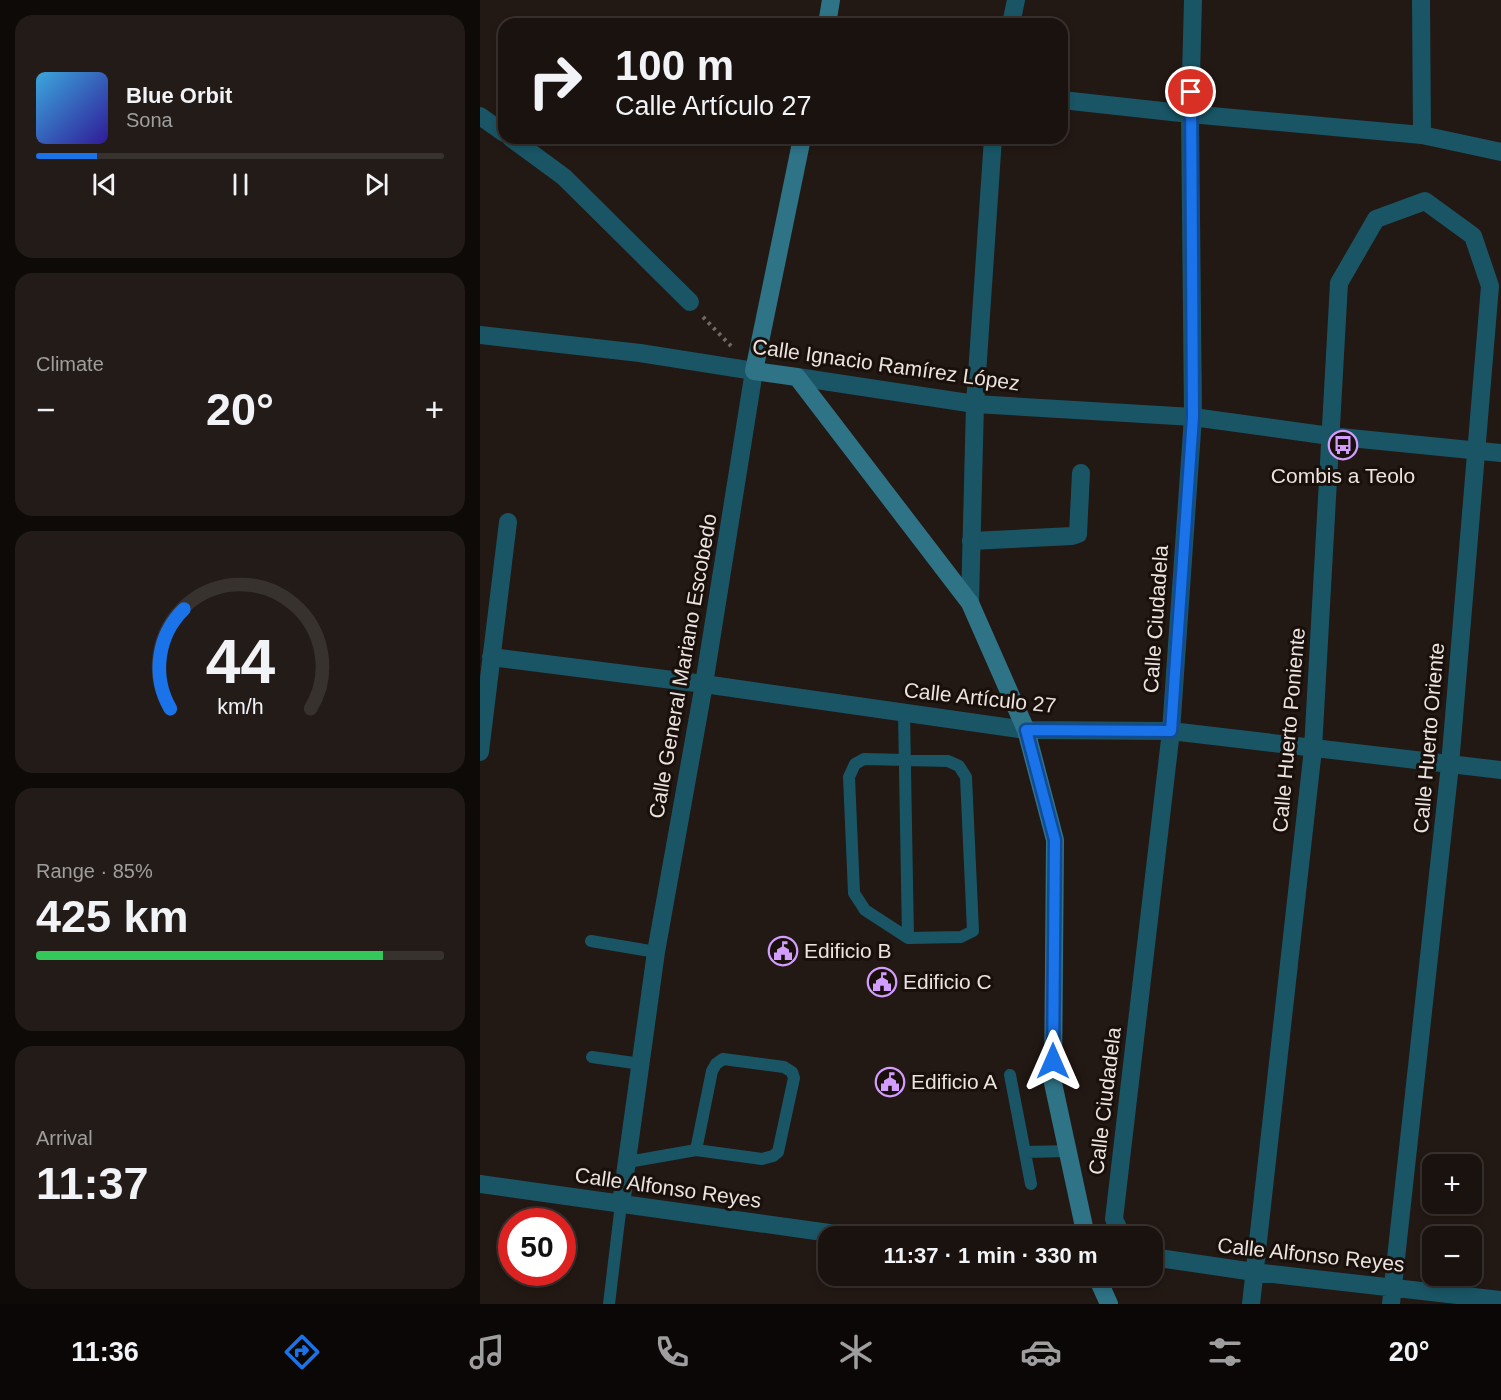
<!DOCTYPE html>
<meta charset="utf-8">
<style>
body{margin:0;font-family:Helvetica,sans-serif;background:#231b18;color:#f1f3f6;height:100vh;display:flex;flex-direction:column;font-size:22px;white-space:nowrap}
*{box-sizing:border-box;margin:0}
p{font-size:20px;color:#9f9e9e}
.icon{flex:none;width:33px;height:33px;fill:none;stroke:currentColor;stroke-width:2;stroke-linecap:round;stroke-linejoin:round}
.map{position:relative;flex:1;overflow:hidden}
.side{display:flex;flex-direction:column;gap:15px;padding:15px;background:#0e0a08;width:480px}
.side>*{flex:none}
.banner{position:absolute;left:18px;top:18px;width:570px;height:126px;border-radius:18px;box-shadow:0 3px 9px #0003,0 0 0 2px #38322f;background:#1a120f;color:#f1f3f6;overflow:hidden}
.controls{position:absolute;left:942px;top:1154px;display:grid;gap:12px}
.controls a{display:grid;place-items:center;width:60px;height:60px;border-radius:12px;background:#1a120f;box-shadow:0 3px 9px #0003,0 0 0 2px #38322f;font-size:30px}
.speed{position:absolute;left:18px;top:1208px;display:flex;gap:12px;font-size:30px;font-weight:700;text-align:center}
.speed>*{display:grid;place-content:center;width:78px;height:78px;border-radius:50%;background:#1a120f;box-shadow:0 3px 9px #0003,0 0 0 2px #38322f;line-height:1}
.speed .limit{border:9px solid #d22;background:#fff;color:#111}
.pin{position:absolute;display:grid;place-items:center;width:51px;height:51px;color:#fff;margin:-26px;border:3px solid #fff;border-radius:50%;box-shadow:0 2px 6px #0007}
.me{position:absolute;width:66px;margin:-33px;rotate:0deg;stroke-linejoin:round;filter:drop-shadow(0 0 4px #0008)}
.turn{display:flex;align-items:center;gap:21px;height:126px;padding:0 18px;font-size:27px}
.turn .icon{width:78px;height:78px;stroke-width:2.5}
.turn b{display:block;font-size:42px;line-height:51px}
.big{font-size:45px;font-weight:700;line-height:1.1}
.side .widget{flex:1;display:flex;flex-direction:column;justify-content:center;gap:9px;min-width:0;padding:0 21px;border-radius:18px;background:#231b18}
.side .dial{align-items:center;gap:0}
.dial svg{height:156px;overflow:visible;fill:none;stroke:#38322f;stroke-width:7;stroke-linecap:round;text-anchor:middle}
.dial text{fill:#f1f3f6;stroke:none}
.song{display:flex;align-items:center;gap:18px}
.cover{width:72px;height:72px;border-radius:9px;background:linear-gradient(135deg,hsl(200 70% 55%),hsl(250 70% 35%))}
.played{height:6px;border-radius:3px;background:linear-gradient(90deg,#1a73e8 15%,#38322f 15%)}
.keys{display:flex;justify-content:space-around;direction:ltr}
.heat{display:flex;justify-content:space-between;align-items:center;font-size:33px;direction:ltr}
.charge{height:9px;border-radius:4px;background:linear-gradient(90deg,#34c759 85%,#38322f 0)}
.trip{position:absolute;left:338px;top:1226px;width:345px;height:60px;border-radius:18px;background:#1a120f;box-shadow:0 3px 9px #0003,0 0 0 2px #38322f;font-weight:700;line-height:60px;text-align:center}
.dock{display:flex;height:96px;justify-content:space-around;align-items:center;background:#0a0706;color:#9f9e9e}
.dock .icon{width:42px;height:42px}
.dock .on{color:#1a73e8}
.dock b{font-size:27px;color:#f1f3f6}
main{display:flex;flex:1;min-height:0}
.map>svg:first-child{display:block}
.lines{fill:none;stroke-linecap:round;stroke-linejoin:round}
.path{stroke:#716965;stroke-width:4;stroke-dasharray:3 4.5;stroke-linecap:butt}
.service{stroke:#195565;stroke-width:12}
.minor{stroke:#195565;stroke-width:18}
.tertiary{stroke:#195565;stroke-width:18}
.secondary{stroke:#2f7386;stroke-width:18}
.route-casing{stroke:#114b97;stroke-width:15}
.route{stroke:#1a73e8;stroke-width:10}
.labels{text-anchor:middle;stroke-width:6;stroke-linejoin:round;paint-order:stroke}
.street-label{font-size:21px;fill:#eae3df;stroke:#190f0b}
.poi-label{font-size:21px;fill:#eae3df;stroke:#190f0b;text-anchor:start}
</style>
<main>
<section class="side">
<div class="widget">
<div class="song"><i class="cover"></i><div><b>Blue Orbit</b><p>Sona</p></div></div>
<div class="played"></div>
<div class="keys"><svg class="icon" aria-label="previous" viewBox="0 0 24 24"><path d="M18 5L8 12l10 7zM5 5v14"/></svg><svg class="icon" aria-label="pause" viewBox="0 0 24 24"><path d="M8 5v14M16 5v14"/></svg><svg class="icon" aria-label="next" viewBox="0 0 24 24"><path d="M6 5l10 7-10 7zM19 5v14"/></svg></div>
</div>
<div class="widget"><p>Climate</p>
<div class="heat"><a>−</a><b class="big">20°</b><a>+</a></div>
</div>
<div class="widget dial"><svg viewBox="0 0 100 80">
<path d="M14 69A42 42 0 1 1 86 69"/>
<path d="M14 69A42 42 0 0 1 21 18" stroke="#1a73e8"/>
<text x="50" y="56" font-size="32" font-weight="700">44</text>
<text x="50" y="72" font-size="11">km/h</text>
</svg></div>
<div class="widget"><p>Range · 85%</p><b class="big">425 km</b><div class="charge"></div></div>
<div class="widget"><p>Arrival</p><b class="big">11:37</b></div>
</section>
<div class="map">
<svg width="1021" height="1304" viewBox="0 0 1021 1304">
<rect width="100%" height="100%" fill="#221814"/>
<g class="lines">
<path class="path" d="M223 317 251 346"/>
<path class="service" d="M424 712 428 938
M384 759 468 761 479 766 486 777 493 931 481 937 428 938 385 910 374 893 369 777 375 764Z
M111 941 176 952
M112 1057 161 1064
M243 1059 304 1067 312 1072 314 1078 298 1152 293 1156 282 1159 216 1150 232 1071 236 1064Z
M530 1075 551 1184
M545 1152 588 1151
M148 1162 216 1150
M129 1304 141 1204"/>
<path class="minor" d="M941 0 942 135
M0 116 24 133
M31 138 84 177 210 302
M0 335 160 353 274 371 224 684 176 952 141 1204
M317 377 495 404 713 417 850 436 1021 453
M491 541 592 536 598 534 601 473
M11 657 224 684 546 730 691 731 1021 770
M0 752 28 522
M0 1184 371 1236
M642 1236 634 1219 691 731 713 417 710 114 713 0
M672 1257 774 1272 1021 1300
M771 1304 833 749 859 283 896 219 945 201 993 236 1010 286 970 765 911 1304"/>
<path class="tertiary" d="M531 24 536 0
M582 100 710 114 942 135 1021 152
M490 603 495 404 513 138"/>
<path class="secondary" d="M347 24 351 0
M322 138 274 371 317 377 490 603 546 730 575 840 573 1083 606 1236
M616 1275 629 1304"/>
</g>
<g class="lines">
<g class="route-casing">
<path id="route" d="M573 1061 575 840 546 730 691 731 713 417 711 92"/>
</g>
<use href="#route" class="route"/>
</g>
<defs>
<g id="bus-ring" transform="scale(1.5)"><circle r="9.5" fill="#190f0b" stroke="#d29dfd" stroke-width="1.5"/><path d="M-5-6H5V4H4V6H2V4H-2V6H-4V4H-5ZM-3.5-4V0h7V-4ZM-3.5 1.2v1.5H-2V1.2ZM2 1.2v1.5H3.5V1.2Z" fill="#d29dfd"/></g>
<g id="civic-ring" transform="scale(1.5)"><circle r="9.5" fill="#190f0b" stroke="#d29dfd" stroke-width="1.5"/><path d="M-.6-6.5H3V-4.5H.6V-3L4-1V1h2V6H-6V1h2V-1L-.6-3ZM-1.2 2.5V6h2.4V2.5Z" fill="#d29dfd"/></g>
</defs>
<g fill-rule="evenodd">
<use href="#bus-ring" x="863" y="445"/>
<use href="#civic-ring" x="303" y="951"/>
<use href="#civic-ring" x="402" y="982"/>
<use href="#civic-ring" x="410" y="1082"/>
</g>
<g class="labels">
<g class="street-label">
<text transform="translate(406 365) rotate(8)" y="7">Calle Ignacio Ramírez López</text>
<text transform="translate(676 619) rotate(-86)" y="7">Calle Ciudadela</text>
<text transform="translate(203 666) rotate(-80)" y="7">Calle General Mariano Escobedo</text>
<text transform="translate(500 698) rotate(6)" y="7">Calle Artículo 27</text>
<text transform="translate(809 730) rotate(-85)" y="7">Calle Huerto Poniente</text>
<text transform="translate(949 738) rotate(-85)" y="7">Calle Huerto Oriente</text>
<text transform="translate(625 1101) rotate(-83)" y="7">Calle Ciudadela</text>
<text transform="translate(188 1188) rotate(8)" y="7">Calle Alfonso Reyes</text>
<text transform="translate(831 1255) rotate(6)" y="7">Calle Alfonso Reyes</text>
</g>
<g class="poi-label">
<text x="863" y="483" text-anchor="middle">Combis a Teolo</text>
<text x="324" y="958">Edificio B</text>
<text x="423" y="989">Edificio C</text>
<text x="431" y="1089">Edificio A</text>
</g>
</g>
</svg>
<div class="controls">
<a>+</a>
<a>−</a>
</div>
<div class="speed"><div class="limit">50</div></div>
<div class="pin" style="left:711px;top:92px;background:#d93025"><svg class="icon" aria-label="arrive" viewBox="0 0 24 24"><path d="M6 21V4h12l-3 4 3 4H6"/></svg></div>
<svg class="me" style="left:573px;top:1061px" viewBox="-20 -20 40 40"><path d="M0-17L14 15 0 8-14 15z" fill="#1a73e8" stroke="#fff" stroke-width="4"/></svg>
<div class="trip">11:37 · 1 min · 330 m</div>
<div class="banner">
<div class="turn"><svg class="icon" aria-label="right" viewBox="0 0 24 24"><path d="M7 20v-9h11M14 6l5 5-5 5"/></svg><div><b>100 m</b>Calle Artículo 27</div></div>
</div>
</div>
</main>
<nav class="dock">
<b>11:36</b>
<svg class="icon on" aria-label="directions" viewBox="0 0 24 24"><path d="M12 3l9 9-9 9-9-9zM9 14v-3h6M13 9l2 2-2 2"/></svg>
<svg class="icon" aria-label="music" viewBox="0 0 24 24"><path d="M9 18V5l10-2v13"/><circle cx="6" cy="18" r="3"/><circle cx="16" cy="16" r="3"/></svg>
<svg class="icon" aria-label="phone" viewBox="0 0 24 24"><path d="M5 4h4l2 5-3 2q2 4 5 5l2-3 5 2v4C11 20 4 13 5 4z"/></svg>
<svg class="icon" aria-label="climate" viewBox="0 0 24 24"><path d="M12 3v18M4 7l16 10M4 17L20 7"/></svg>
<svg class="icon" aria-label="car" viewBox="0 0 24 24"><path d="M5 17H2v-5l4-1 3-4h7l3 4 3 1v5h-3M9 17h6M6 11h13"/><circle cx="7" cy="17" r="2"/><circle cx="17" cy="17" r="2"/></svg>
<svg class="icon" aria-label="filters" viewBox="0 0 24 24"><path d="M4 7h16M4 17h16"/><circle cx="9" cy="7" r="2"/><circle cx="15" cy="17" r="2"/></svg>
<b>20°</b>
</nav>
